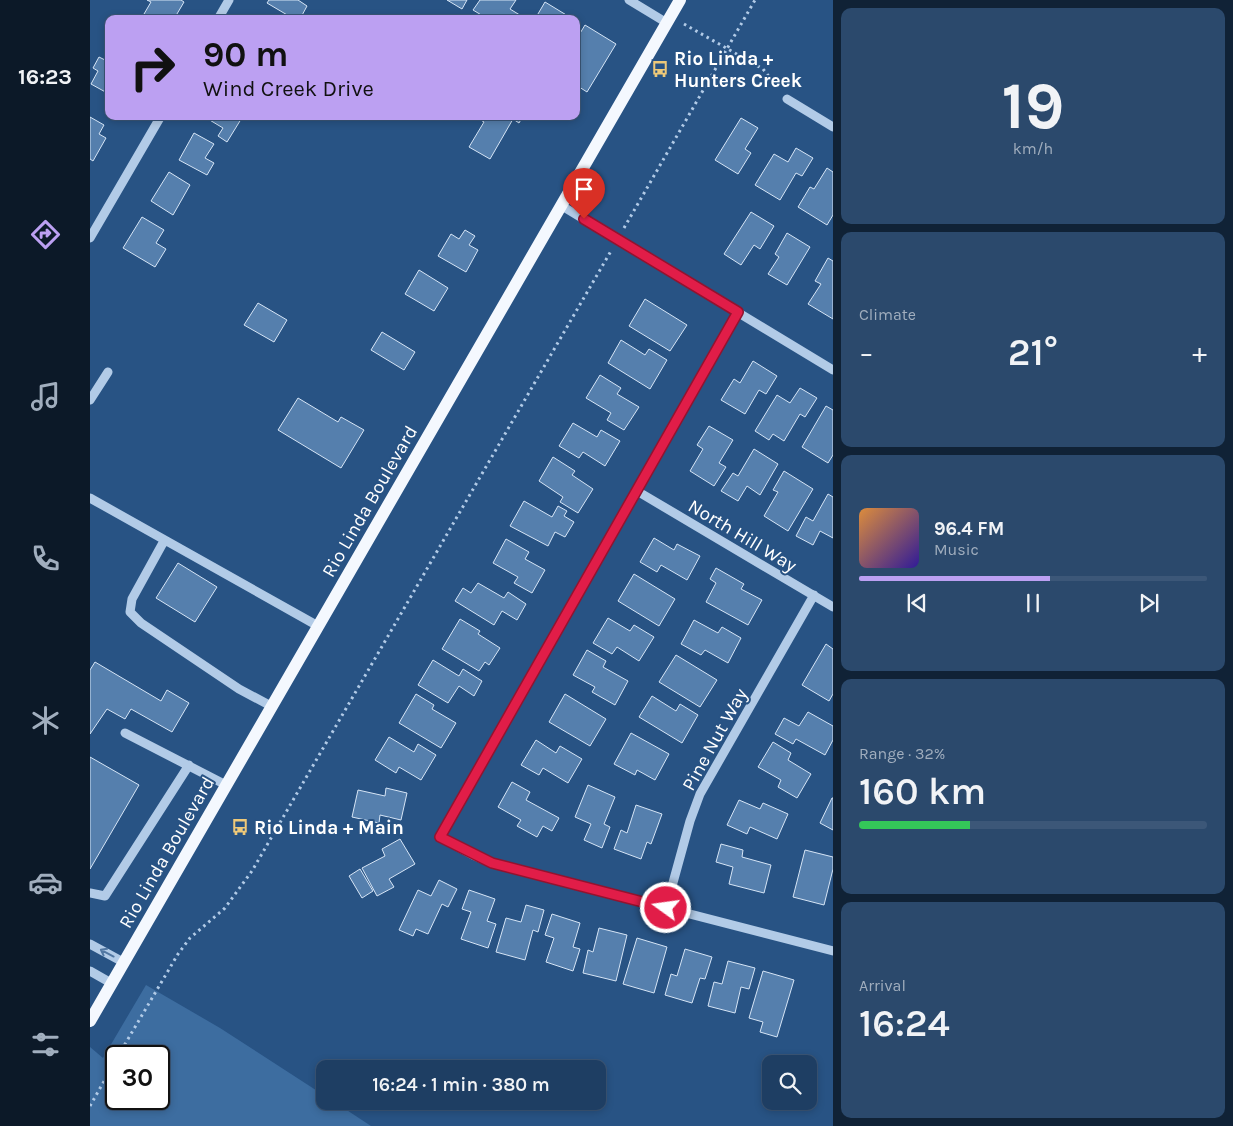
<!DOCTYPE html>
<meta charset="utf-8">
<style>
body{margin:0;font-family:Karla,sans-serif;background:#2b496c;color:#f1f3f6;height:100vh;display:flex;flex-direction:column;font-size:19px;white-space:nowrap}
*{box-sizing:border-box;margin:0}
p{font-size:16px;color:#a1aebe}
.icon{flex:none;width:28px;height:28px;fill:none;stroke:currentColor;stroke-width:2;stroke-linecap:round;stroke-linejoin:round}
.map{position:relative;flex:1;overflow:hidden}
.side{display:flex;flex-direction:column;gap:8px;padding:8px;background:#102236;width:400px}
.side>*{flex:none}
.guide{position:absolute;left:15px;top:15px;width:475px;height:105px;border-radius:10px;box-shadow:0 2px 8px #0003,0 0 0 1px #3c5778;background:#bca0f2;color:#111;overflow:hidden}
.buttons{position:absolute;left:672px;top:1055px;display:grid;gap:10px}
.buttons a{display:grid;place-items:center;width:55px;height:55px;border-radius:10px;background:#1e3e63;box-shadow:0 2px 8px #0003,0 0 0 1px #3c5778;font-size:25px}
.speed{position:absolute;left:15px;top:1045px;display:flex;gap:10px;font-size:25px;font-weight:700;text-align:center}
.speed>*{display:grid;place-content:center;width:65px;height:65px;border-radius:50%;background:#1e3e63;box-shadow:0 2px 8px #0003,0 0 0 1px #3c5778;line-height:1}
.speed .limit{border:2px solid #111;border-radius:8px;background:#fff;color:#111}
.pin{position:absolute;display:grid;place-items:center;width:42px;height:42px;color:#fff;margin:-51px -21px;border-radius:50% 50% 50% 0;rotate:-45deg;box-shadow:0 0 5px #0007}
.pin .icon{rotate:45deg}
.me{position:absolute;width:55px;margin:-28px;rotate:284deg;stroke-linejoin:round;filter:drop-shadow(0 0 4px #0008)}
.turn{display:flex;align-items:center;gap:18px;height:105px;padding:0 15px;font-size:22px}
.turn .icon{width:65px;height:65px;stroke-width:2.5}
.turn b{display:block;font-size:35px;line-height:42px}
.big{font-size:38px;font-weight:600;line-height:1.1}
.side .card{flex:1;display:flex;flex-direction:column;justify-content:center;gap:8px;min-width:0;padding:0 18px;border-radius:10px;background:#2b496c}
.side .dial{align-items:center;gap:0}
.dial b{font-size:65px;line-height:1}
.song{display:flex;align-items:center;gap:15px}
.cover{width:60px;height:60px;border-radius:8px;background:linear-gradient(135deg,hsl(30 70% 55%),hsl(250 70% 35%))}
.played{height:5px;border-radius:2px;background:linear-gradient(90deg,#bca0f2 55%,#3c5778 55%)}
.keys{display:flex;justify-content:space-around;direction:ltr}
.heat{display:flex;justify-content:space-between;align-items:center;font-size:28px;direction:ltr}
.charge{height:8px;border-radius:4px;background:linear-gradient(90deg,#34c759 32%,#3c5778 0)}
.trip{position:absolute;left:226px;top:1060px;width:290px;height:50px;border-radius:10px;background:#1e3e63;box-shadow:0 2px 8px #0003,0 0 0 1px #3c5778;font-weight:600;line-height:50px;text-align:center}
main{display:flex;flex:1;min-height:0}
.menu{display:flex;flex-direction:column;width:90px;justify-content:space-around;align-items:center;background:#0c1928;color:#a1aebe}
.menu .icon{width:35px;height:35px}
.menu .active{color:#bca0f2}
.menu b{font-size:22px;color:#f1f3f6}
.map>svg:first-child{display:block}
.green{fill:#3d6da0;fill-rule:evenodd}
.building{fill:#557fad;stroke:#d6e5f6}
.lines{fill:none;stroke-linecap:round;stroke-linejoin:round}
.path{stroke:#b2cbe7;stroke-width:3;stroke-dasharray:2.5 4;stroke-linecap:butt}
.minor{stroke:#b2cbe7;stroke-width:9}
.major{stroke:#f4f8fe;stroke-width:12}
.oneway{stroke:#5177a2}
.route-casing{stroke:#92132f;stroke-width:12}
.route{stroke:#e11d48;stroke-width:9}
.labels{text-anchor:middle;stroke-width:4;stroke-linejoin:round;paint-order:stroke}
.poi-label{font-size:19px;font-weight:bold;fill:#fff;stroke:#285384;text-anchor:start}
.street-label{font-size:19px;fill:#fff;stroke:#285384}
</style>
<main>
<nav class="menu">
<b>16:23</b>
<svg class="icon active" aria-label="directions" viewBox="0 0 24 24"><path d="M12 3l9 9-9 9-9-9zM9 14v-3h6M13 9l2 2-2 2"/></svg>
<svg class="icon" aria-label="music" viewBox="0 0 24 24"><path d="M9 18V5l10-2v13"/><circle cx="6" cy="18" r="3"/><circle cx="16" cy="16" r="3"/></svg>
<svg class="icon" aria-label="phone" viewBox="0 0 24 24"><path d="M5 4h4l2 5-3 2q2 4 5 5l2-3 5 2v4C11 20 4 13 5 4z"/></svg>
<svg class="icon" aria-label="climate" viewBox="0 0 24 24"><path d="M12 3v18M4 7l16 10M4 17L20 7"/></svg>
<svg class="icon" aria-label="car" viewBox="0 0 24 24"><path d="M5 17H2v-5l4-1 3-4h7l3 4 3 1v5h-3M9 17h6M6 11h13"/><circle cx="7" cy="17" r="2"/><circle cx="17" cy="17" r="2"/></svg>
<svg class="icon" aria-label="filters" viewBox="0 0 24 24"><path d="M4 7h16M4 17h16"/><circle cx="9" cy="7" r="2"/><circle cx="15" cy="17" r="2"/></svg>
</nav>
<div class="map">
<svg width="743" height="1126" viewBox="0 0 743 1126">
<rect width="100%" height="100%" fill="#285384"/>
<path class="green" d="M56 985 130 1028 235 1096V1101H243L281 1126H0V1047L13 1058ZM26 1056H69V1099H26Z"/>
<path class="building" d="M57 0H91L94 2 84 19H76L71 16 69 19H63L54 14 61 2Z
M179 0H208L217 6 210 19H204L177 3Z
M357 0H377L372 9Z
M390 0H426L420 9 433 17 432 19H398L383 10Z
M455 2 478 16 476 19H445Z
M495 25 526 44 497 92 486 85V40Z
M9 57 19 62V94L1 84 8 71 3 68Z
M113 116H153L137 142 128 136 133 128Z
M384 116H433L429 123 423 119 400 159 379 147 394 122Z
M0 117 14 125 9 134 16 138 3 161 0 159Z
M651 118 668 128 655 149 661 153 648 174 625 160Z
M104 133 124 144 115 158 124 163 117 175 89 160Z
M706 148 723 158 712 176 706 173 690 200 665 185 684 154 698 162Z
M737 168 743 172V215L737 225 708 207 720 187 724 189Z
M79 172 100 185 83 215 61 201Z
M661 212 684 226 670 249 664 245 651 265 634 254Z
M52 217 74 230 66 243 76 249 65 267 33 248Z
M375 230 385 236 379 245 388 250 376 272 348 256 361 234 369 239Z
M697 233 720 247 697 285 678 274 689 257 685 254Z
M738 258 743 261V319L718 304 731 284 725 281Z
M329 270 358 288 344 311 315 294Z
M555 299 597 325 580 351 539 326Z
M168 303 197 320 184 342 154 325Z
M292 332 325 352 314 370 281 350Z
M531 340 555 355 559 349 577 360 560 389 518 363Z
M663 361 687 376 676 394 669 390 655 414 631 400 644 379 650 383Z
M510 375 531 388 527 394 549 407 534 430 517 420 521 413 496 398Z
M710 388 727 398 715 417 710 414 694 441 683 434 679 440 665 431 687 395 700 403Z
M208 398 248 422 251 417 274 430 251 468 188 430Z
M736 406 743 410V455L738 463 712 447Z
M483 423 507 437 511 430 530 441 515 466 493 452 489 458 469 446Z
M619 426 643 440 629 463 636 467 624 486 600 471 613 449 607 445Z
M664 449 688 464 670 495 657 486 648 501 631 491 643 473 648 476Z
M463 457 485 471 482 475 503 489 488 513 470 502 473 497 449 481Z
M694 471 723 489 698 531 674 516 688 492 683 490Z
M738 494 743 497V538L730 531 723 545 706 536 716 517 723 521Z
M434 501 462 517 468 506 477 511 474 516 484 522 475 537 465 532 458 546 420 526Z
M564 538 584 550 587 544 610 556 597 580 571 565 567 572 550 562Z
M416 539 439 552 435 559 455 570 442 593 424 583 428 577 403 563Z
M88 563 127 587 105 622 66 598Z
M626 568 654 584 651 589 672 600 658 625 616 602 626 583 620 579Z
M544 574 585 599 569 626 528 601Z
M388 583 414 598 418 592 436 604 427 620 412 611 404 625 365 601 373 588 381 593Z
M518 618 540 631 544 625 564 637 549 661 527 647 522 654 503 643Z
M370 619 390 631 388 634 410 648 399 665 395 662 389 671 352 649Z
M604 620 628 633 632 627 651 638 638 663 615 650 611 655 591 644Z
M736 644 743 649V694L739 701 712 685Z
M497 650 516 661 513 667 538 681 525 705 502 692 505 687 483 675Z
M586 655 627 680 610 707 569 682Z
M343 660 369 676 373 669 392 681 384 696 369 686 358 703 328 685Z
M5 662 71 701 77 690 99 703 82 732 41 709 35 719 17 709 0 734V670Z
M326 694 344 705 342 709 366 723 351 748 309 723Z
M475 694 516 719 500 746 459 722Z
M562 696 586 711 590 704 608 715 592 743 549 717Z
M718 712 743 726V740L735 755 706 739 703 744 685 734 694 718 709 726Z
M541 733 579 754 565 780 547 770 545 775 524 764Z
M299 737 324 752 328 744 346 755 331 780 309 767 306 773 285 760Z
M446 740 466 753 470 746 492 759 478 783 453 768 449 775 431 765Z
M683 742 701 753 698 760 721 774 707 798 688 787 691 780 668 767Z
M0 757 49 785 0 869Z
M422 782 440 792 436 800 469 818 462 831 453 826 447 837 427 826 431 820 408 807Z
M498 785 525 797 514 824 520 827 512 848 494 840 501 824 485 817Z
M296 788 317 793 311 820 290 815 289 823 262 817 268 790 295 796Z
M742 798H743V830L730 823Z
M649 800 670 809 673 803 698 814 687 839 660 827 657 834 637 825Z
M546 805 572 814 561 844 557 842 551 859 524 849 531 830 537 833Z
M310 839 325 864 299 879 304 887 287 896 272 868 295 856 292 849Z
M631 844 653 850 652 857 681 865 674 893 639 884 643 867 626 862Z
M715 850 743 857V869L734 905 703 897Z
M270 869 283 891 272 898 259 876Z
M349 880 367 889 358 907 352 904 338 934 326 929 323 936 309 930 328 890 341 896Z
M379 890 405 899 397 921 406 924 398 948 371 939 381 912 372 909Z
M436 905 454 910 448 932 443 930 435 960 406 952 416 918 431 922Z
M462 914 490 923 483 947 490 949 483 971 456 962 464 938 455 935Z
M509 928 537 935 526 981 493 973 498 950 503 952Z
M547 938 577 947 564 993 533 984Z
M595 949 622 957 615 979 610 978 602 1003 575 995 581 974 587 976Z
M638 961 665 968 659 989 651 987 645 1013 618 1006 624 982 632 984Z
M673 971 704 980 687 1037 670 1032 673 1022 659 1018Z"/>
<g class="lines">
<path class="path" d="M594 24 673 69 689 89
M534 228 665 0
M28 1056 88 954 100 938 135 908 162 871 521 251
M0 1106 26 1060"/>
<path class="minor" d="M539 0 577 23
M128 19 139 0
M697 99 743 127
M472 206 743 370
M0 238 71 116
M648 312 350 837 383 855 402 863 743 951
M0 400 18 372
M547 491 743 607
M0 498 228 626
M74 541 42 599 40 612 51 623 149 689 181 706
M35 733 136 785
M0 893 15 896 99 765
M576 908 600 821 610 794 724 595
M0 944 33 962
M0 971 21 983"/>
<path class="major" d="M0 1021 590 0"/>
</g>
<defs><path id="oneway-shaft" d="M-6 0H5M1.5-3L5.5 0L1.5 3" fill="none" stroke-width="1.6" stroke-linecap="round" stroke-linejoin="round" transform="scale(1.25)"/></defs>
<use class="oneway" href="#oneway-shaft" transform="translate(17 953) rotate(-152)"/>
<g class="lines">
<g class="route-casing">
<path id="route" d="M494 219 648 312 350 837 402 863 576 908"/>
</g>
<use href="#route" class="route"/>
</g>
<defs>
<g id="bus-bare" transform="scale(1.35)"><path d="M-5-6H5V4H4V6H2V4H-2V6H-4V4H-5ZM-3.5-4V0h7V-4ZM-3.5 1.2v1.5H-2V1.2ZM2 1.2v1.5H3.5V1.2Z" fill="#eec979" stroke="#285384" stroke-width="2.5" paint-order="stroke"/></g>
</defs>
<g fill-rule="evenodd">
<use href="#bus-bare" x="570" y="69"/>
<use href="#bus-bare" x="150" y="827"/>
</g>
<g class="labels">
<g class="poi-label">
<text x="584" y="65">Rio Linda +<tspan x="584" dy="22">Hunters Creek</tspan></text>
<text x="164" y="834">Rio Linda + Main</text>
</g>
<g class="street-label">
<text transform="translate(279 501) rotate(-60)" y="7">Rio Linda Boulevard</text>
<text transform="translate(653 535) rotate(31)" y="7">North Hill Way</text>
<text transform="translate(624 739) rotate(-61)" y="7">Pine Nut Way</text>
<text transform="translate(76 852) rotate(-60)" y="7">Rio Linda Boulevard</text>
</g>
</g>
</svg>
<div class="buttons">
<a><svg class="icon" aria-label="search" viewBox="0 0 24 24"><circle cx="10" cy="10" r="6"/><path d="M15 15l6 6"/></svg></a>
</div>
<div class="speed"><div class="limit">30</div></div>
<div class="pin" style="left:494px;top:219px;background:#d93025"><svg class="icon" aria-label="arrive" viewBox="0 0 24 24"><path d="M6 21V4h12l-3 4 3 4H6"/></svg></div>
<svg class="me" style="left:576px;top:908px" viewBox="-20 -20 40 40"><circle r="17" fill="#e11d48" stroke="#fff" stroke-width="3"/><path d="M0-11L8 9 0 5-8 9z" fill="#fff"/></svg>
<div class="trip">16:24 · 1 min · 380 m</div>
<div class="guide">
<div class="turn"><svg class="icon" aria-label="right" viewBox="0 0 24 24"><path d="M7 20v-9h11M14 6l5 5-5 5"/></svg><div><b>90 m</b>Wind Creek Drive</div></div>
</div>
</div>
<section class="side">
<div class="card dial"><b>19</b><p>km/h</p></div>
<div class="card"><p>Climate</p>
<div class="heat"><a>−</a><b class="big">21°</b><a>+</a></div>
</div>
<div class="card">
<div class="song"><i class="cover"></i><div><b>96.4 FM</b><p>Music</p></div></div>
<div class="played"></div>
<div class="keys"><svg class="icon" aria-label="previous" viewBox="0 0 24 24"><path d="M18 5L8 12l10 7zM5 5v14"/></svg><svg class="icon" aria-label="pause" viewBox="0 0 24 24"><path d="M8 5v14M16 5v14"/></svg><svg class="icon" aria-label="next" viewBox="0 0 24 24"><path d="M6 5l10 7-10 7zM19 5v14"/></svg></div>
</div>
<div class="card"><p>Range · 32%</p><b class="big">160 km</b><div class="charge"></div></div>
<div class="card"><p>Arrival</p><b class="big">16:24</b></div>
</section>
</main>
